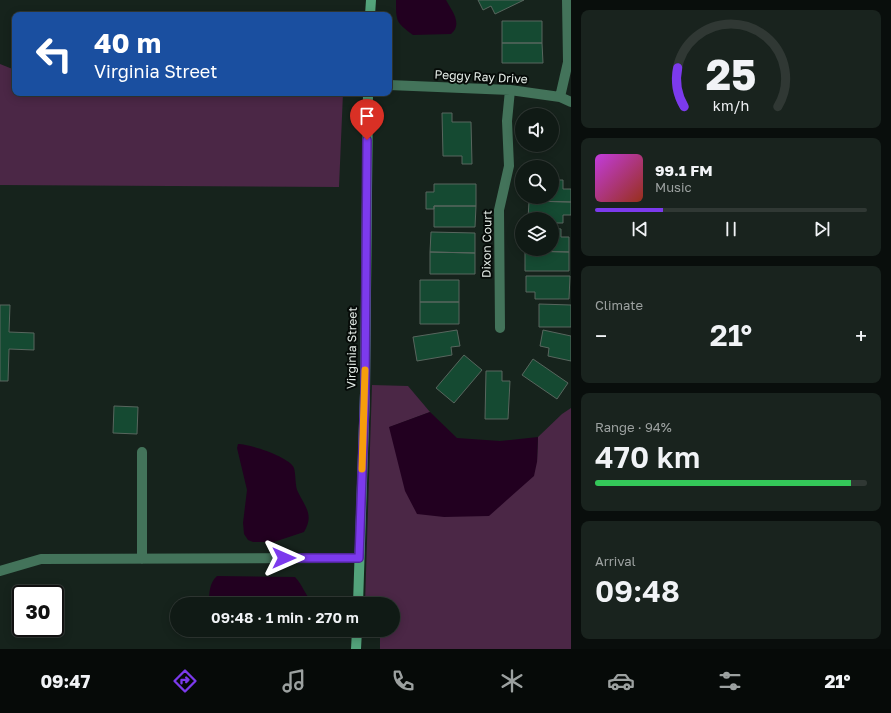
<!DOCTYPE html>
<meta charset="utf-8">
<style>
body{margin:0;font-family:"Golos Text",sans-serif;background:#19231e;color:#f1f3f6;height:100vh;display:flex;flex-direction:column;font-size:15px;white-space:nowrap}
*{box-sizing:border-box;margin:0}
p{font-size:13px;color:#9ca1a0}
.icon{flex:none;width:22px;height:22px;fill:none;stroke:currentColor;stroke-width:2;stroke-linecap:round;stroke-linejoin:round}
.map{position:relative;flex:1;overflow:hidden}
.side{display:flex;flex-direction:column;gap:10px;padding:10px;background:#090e0c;width:320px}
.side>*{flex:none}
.top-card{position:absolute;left:12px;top:12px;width:380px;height:84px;border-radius:8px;box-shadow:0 2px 10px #0003,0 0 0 1px #303834;background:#1a4fa0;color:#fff;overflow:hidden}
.fabs{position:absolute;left:515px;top:108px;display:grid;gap:8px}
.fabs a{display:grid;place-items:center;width:44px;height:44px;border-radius:50%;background:#101a15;box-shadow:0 2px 10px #0003,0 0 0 1px #303834;font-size:20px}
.speed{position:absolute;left:12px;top:585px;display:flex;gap:8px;font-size:20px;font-weight:700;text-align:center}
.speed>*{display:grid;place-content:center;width:52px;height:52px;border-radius:50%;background:#101a15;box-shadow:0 2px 10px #0003,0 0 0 1px #303834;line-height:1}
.speed .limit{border:2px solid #111;border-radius:6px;background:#fff;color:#111}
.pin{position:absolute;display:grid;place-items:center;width:34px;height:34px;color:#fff;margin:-41px -17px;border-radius:50% 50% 50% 0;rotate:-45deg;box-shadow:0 0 4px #0007}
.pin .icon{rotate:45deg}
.me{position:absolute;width:44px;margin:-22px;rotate:90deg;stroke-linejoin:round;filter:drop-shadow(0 0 3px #0008)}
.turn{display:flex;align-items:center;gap:14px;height:84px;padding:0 16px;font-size:18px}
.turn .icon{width:52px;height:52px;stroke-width:2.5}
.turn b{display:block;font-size:28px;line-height:34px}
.big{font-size:30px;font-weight:600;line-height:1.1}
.side .card{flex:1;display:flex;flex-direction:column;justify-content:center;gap:6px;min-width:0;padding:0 14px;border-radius:8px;background:#19231e}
.side .dial{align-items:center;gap:0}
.dial svg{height:104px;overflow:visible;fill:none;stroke:#303834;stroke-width:7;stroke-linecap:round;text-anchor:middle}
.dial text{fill:#f1f3f6;stroke:none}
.song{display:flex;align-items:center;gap:12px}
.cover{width:48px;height:48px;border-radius:6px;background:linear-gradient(135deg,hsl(290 70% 55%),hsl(10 70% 35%))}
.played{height:4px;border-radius:2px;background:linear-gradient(90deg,#7c3aed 25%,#303834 25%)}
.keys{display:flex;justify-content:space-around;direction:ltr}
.heat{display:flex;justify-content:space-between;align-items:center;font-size:22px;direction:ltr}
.charge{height:6px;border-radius:3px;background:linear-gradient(90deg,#34c759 94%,#303834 0)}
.trip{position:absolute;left:170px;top:597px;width:230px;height:40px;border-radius:20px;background:#101a15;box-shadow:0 2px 10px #0003,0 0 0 1px #303834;font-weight:600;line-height:40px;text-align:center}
.menu{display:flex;height:64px;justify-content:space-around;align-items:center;background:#060a08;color:#9ca1a0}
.menu .icon{width:28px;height:28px}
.menu .current{color:#7c3aed}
.menu b{font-size:18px;color:#f1f3f6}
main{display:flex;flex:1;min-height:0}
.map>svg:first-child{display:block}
.green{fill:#4b2746}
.water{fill:#220020}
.building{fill:#154a32;stroke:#58665e}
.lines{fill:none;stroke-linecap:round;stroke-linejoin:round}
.street{stroke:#43735a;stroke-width:10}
.secondary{stroke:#53a37b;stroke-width:10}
.route-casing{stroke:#51269a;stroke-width:10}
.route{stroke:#7c3aed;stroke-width:7}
.slow{stroke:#f59e0b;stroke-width:7}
.labels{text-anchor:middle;stroke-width:4;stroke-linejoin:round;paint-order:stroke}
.street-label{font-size:12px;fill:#e4ece7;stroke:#060b08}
</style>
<main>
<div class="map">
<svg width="571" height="649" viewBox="0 0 571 649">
<rect width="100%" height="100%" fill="#16231c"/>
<path class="green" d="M0 64 15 70V93H343L339 187 0 185Z
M372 385 408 386 430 412 390 427 395 448 537 462 538 437 562 414 571 408V649H380V634L367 635 366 630H393V604H365Z"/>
<path class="water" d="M396 0H446C452 11 463 24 451 34L413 35C396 22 396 22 396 0Z
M430 412 457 438 500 441 538 437 537 462 534 476 489 516 444 517 417 514 405 491 389 427Z
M238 444C250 444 290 457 294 468 296 475 295 487 298 492 306 508 314 515 304 532L274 542H253L248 540 244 534 243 523 247 490 237 448Z
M217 576 295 577C303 585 305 596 314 604H209C209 594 209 583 217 576Z"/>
<path class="building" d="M478 0H524L495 14 491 6 483 10Z
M502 21H542V43H502Z
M502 43H542L543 63H502Z
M442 113H452V122H471L472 164H462V156H443Z
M552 180H563V189H571V202L529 201V197H552Z
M434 184H476V206H434V209H426V192H434Z
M529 201 571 202V215H563V223H552V219H528Z
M434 206H476L475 227H434Z
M552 228 561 229V237H569V252L525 251V249H552Z
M431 232 475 233V253L430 252Z
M525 251 569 252V271H525Z
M430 252 475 253V274H430Z
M526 276H570L569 299H535V292H526Z
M420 280H459V302H420Z
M420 302H459V324H420Z
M539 304 571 305V327H539Z
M0 305H10L9 332 34 333V350L9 349 8 381H0Z
M457 330 460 346 451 347 452 355 417 361 413 337Z
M543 330 571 336V361L548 356 549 348 540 346Z
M464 355 482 370 454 403 436 388Z
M533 359 568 383 557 399 522 375Z
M486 371H502V381H510L508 419H485Z
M114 406 138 407 137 434 113 433Z"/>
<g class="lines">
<path class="street" d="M389 85 510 90 560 97 571 102
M560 97 568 62 567 0
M500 328 499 210 509 166 507 121 510 90
M142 559V452
M0 571 41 559 359 558"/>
<path class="secondary" d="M370 15 371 0
M358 604 365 393 368 93
M356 649 357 630"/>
</g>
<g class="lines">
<g class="route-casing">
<path id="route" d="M284 558H359L365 393 367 140"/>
</g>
<use href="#route" class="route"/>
<path class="slow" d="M362 469 365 370"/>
</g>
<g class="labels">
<g class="street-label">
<text transform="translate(481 77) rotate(3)" y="4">Peggy Ray Drive</text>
<text transform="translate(487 244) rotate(-89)" y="4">Dixon Court</text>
<text transform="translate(352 348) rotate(-89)" y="4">Virginia Street</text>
</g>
</g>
</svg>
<div class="fabs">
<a><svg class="icon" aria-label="sound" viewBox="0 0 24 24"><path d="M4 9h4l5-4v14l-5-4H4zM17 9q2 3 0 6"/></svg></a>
<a><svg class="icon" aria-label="search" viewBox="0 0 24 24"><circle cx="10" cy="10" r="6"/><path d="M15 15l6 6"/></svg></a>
<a><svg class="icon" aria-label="layers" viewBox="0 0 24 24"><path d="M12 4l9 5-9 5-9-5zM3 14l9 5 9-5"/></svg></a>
</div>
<div class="speed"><div class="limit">30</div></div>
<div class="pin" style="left:367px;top:140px;background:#d93025"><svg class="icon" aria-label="arrive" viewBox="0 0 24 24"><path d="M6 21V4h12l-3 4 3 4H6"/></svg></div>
<svg class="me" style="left:284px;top:558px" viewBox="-20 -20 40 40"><path d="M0-17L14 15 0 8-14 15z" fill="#7c3aed" stroke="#fff" stroke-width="4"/></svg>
<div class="trip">09:48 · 1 min · 270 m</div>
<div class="top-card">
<div class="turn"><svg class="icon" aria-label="left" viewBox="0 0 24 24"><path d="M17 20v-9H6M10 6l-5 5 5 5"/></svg><div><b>40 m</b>Virginia Street</div></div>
</div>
</div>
<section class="side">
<div class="card dial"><svg viewBox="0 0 100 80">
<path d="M14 69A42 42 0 1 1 86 69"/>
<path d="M14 69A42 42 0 0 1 9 39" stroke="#7c3aed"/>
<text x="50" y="56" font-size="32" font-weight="700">25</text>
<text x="50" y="72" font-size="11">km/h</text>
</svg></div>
<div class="card">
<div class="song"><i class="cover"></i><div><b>99.1 FM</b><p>Music</p></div></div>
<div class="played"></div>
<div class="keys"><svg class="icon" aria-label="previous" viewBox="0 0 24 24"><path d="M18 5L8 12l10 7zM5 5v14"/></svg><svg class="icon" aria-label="pause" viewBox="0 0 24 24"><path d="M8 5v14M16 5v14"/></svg><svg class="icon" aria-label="next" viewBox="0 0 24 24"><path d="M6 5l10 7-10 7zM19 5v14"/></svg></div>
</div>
<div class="card"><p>Climate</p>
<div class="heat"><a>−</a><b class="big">21°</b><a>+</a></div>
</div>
<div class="card"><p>Range · 94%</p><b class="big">470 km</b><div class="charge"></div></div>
<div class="card"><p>Arrival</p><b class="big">09:48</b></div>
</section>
</main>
<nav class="menu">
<b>09:47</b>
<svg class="icon current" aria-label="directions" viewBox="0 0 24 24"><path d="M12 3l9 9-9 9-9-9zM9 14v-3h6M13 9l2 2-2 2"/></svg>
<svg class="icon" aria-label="music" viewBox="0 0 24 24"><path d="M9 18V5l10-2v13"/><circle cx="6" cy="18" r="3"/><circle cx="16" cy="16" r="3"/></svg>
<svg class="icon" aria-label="phone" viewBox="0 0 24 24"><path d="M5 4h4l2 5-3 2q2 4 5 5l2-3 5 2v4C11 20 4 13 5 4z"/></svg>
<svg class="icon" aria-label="climate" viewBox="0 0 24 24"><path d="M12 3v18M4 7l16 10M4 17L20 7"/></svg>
<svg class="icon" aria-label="car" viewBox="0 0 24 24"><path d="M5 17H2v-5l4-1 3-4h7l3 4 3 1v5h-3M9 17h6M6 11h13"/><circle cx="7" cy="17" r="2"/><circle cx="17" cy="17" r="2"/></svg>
<svg class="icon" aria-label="filters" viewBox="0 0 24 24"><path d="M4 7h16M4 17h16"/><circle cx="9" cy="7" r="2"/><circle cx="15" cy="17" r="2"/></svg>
<b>21°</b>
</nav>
